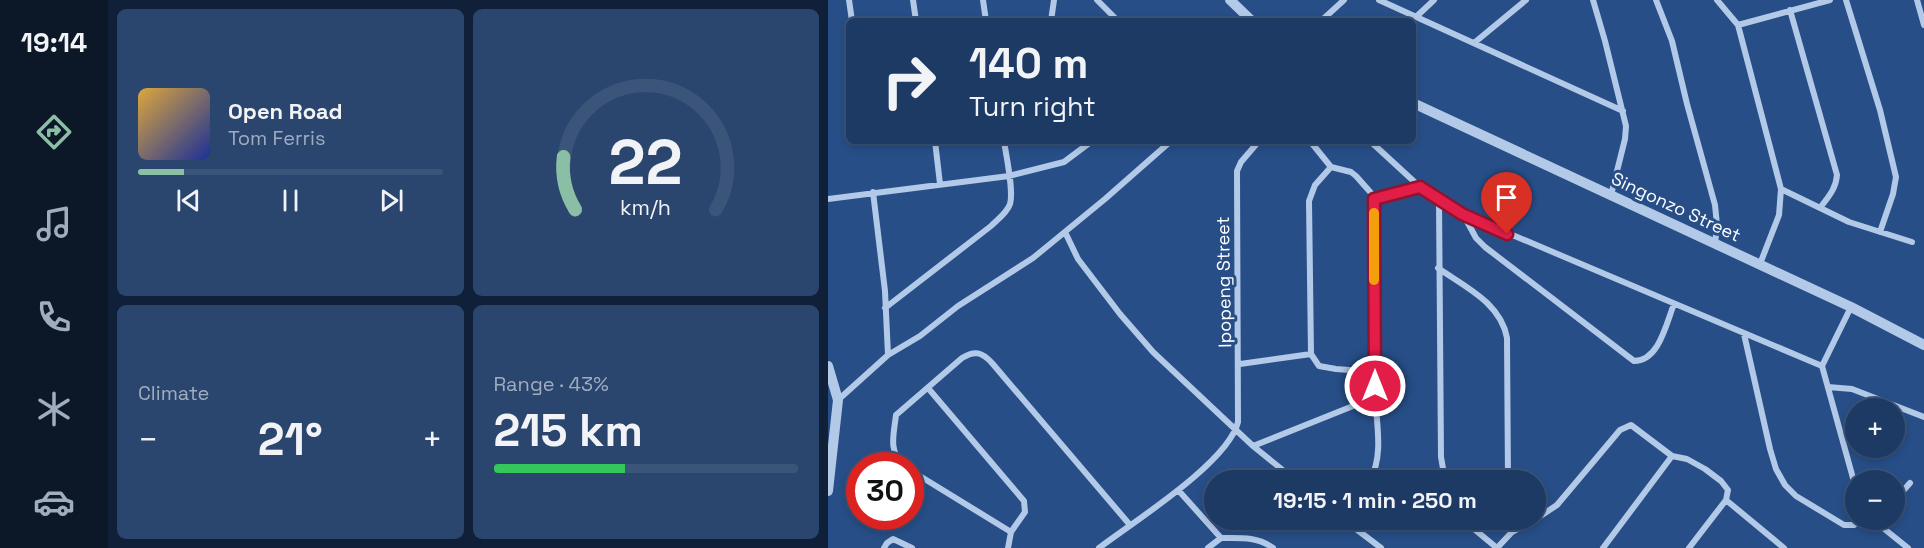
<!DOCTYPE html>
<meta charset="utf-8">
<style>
body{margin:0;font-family:"Space Grotesk",sans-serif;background:#2a456e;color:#f1f3f6;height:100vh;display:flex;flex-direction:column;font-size:22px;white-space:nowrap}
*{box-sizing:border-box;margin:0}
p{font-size:20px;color:#a0adbf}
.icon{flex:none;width:33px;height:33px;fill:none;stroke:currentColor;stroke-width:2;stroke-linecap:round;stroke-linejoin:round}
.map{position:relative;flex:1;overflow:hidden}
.panel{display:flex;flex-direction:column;gap:9px;padding:9px;background:#102038;width:720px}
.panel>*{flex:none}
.banner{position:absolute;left:18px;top:18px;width:570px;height:126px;border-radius:9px;box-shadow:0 3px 9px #0003,0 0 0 2px #3b5479;background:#1d3a65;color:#f1f3f6;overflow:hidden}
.buttons{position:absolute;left:1017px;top:398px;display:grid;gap:12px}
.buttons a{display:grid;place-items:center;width:60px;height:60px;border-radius:50%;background:#1d3a65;box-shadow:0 3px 9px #0003,0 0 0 2px #3b5479;font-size:30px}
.speed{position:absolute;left:18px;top:452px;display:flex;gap:12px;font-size:30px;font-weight:700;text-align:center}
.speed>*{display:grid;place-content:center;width:78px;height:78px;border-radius:50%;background:#1d3a65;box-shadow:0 3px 9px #0003,0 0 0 2px #3b5479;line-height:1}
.speed .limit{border:9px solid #d22;background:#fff;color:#111}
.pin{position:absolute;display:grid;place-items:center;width:51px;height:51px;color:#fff;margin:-62px -26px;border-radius:50% 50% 50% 0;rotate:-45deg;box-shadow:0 0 6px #0007}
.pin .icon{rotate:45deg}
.me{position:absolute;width:66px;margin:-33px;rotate:0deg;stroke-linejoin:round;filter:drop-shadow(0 0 4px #0008)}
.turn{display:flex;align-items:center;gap:21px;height:126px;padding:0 24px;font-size:27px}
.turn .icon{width:78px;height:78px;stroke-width:2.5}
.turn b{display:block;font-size:42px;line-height:51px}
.big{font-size:45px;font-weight:800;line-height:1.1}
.panel .widget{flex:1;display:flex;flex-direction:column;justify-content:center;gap:9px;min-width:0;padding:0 21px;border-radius:9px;background:#2a456e}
.panel .dial{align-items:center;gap:0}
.dial svg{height:156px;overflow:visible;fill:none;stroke:#3b5479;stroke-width:7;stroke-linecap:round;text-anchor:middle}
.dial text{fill:#f1f3f6;stroke:none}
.song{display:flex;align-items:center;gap:18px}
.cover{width:72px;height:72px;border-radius:9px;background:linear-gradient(135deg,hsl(40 70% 55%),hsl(230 70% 35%))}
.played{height:6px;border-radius:3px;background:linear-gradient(90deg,#8abfa5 15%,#3b5479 15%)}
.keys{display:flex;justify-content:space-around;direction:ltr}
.heat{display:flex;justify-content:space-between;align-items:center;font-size:33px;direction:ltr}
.charge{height:9px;border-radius:4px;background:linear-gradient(90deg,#34c759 43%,#3b5479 0)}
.panel .tiles{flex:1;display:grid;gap:9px;grid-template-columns:repeat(2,1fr)}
.trip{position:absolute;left:376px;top:470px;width:342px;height:60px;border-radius:30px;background:#1d3a65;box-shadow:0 3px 9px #0003,0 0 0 2px #3b5479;font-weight:800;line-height:60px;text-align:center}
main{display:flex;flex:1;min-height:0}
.tab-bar{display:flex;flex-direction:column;width:108px;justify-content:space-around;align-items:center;background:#0c1728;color:#a0adbf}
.tab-bar .icon{width:42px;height:42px}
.tab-bar .on{color:#8abfa5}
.tab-bar b{font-size:27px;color:#f1f3f6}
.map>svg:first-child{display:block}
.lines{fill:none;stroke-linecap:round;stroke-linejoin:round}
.minor{stroke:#b2c9e8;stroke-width:6}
.tertiary{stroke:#b2c9e8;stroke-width:10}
.route-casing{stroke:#92132f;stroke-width:15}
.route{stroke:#e11d48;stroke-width:10}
.slow{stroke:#f59e0b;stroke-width:10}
.labels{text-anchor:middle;stroke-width:6;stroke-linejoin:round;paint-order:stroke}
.street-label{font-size:18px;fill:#fff;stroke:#274e87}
</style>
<main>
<nav class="tab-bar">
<b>19:14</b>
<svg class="icon on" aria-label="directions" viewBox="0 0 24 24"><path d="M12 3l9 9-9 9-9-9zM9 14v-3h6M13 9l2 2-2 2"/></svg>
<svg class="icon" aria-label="music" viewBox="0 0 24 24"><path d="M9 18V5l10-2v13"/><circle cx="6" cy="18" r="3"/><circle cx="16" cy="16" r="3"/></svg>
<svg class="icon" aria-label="phone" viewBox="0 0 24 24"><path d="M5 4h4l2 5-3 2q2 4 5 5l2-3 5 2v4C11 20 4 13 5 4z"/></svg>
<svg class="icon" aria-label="climate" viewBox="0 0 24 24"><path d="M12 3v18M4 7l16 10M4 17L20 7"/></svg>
<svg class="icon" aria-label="car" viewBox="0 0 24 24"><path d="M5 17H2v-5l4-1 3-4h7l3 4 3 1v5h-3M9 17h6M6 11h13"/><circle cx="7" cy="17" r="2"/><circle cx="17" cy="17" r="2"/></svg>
</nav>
<section class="panel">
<div class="tiles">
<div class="widget">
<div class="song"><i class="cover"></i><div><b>Open Road</b><p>Tom Ferris</p></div></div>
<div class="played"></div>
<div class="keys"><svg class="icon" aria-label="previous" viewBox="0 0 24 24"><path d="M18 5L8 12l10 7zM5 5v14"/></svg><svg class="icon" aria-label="pause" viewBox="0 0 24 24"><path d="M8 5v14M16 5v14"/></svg><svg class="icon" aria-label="next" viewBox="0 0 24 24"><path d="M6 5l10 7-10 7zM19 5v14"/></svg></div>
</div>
<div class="widget dial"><svg viewBox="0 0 100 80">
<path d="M14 69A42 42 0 1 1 86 69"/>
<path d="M14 69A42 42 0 0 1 8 42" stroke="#8abfa5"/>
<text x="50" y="56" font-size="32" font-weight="700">22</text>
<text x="50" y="72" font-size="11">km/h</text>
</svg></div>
<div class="widget"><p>Climate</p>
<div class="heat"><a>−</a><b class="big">21°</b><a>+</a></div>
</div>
<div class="widget"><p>Range · 43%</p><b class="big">215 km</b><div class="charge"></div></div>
</div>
</section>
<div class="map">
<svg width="1096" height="548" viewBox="0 0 1096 548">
<rect width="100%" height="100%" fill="#274e87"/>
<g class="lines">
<path class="minor" d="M21 0 24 21
M85 0 88 21
M155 0 158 21
M269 0 290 21
M551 0 795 111
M765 0 777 41 798 126 797 139 783 195
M828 0 844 41 859 104 887 205 889 225 887 244
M889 0 910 25 953 189 951 215 932 264
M1018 0 1052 110 1068 177 1065 194 1052 232
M1089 0 1096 25
M962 10 1009 175C1008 189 1000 197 992 208
M589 16 606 0
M223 21 226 0
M493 21 516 0
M910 25 1002 0
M646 43 698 0
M107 141 112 184
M482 141 503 167 523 172 528 176 544 194 546 199C546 263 547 326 547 389 547 418 557 454 542 480
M542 141 592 187 635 214 994 366
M503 167 487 185 481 201 483 354 491 366 508 369 547 372
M953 189 1021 222 1084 242
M45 192 57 291 60 355
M0 199 181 176 236 162 264 141
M546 199 592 187
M611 200 613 457 617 480
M635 214 648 238 657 247 806 361C831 361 838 324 846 304
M237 232 250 259 292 314 325 352 425 446 467 480
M610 268C637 287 673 303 679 338L680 480
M1023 307 994 366 1028 489
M57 308 163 226C169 220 179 213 182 204 186 191 178 155 176 141
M916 334 942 449 948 469 957 485 968 496 1016 525H1026L1035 519
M412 364 483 354
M1000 387 1024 389 1096 417
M100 388 196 501 197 512 183 532 180 548
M10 400 60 355 92 336 130 306 205 258 277 199 343 141
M425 446 530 404 547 400
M75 465C60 451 66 433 68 415L134 358C147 350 154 352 164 363L302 525
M82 470 183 532
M351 491 393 538
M1066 501 1082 483
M515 519 553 548
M634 519 669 548
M708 519 729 505 792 430 803 425 844 456 859 459 877 469 893 481 900 490 898 500 956 548
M1044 519 1080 548
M684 532 708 519
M56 548 59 543 65 539 84 548
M271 548C305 522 400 463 410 422L409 171 413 162 431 141
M380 548 393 538C411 538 429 536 445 548
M669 548 684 532 682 519
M775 548 844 456
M861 548 898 500"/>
<path class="tertiary" d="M402 0 424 21
M585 103 1023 307 1096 345
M0 366 10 400 0 491"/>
</g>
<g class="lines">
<g class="route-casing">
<path id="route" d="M547 386 546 199 592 187 634 214 679 234"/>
</g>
<use href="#route" class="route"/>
<path class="slow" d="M546 213V280"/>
</g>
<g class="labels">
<g class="street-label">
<text transform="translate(848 207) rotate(25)" y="6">Singonzo Street</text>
<text transform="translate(396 282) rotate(-91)" y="6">Ipopeng Street</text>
</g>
</g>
</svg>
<div class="buttons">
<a>+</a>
<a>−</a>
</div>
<div class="speed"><div class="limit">30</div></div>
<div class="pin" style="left:679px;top:234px;background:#d93025"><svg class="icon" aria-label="arrive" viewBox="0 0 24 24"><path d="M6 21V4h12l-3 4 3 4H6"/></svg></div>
<svg class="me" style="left:547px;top:386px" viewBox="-20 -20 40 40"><circle r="17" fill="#e11d48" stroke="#fff" stroke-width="3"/><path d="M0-11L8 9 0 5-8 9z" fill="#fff"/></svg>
<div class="trip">19:15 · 1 min · 250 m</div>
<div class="banner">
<div class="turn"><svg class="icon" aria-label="right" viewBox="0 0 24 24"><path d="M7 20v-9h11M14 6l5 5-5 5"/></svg><div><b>140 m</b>Turn right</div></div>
</div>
</div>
</main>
